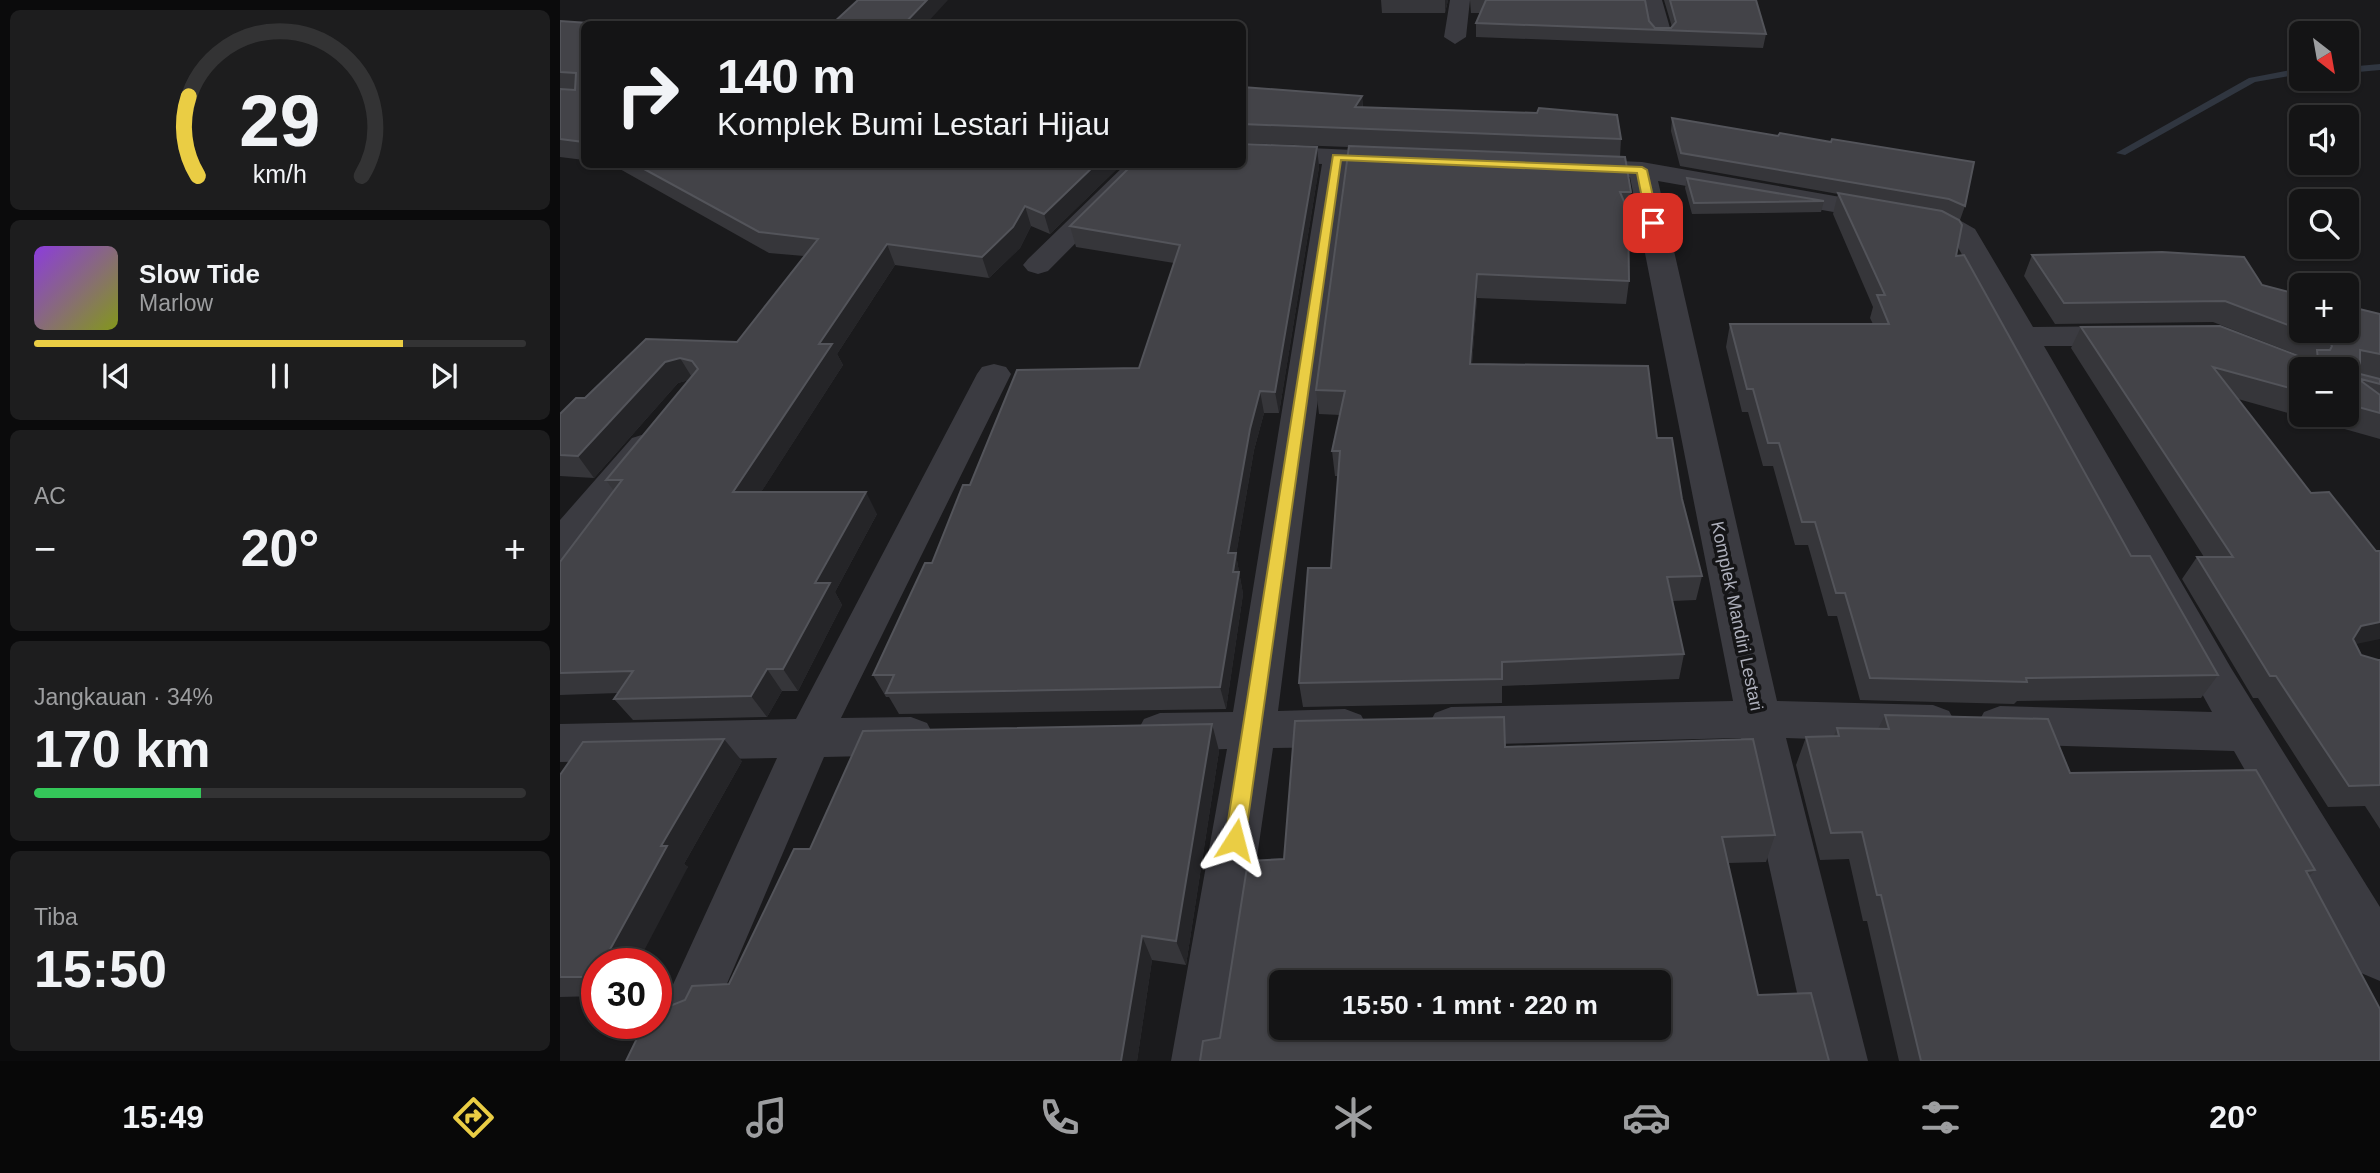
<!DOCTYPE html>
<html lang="id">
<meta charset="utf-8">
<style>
body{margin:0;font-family:Arial,sans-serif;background:#1d1d1e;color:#f1f3f6;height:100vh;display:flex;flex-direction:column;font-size:26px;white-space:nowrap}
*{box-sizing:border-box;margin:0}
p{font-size:23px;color:#9d9ea0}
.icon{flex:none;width:38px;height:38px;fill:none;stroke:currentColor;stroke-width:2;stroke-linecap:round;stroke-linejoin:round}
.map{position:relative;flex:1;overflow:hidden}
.side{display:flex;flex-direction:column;gap:10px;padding:10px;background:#0b0b0c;width:560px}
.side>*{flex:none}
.hud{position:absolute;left:21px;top:21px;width:665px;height:147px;border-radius:10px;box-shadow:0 2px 5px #0004,0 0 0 2px #333334;background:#141415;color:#f1f3f6;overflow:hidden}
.needle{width:46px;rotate:149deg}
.controls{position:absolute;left:1729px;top:21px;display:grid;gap:14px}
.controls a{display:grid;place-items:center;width:70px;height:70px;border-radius:10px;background:#141415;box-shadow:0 2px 5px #0004,0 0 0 2px #333334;font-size:35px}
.speed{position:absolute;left:21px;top:948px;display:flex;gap:14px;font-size:35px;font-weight:700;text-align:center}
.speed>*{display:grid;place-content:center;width:91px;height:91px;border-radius:50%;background:#141415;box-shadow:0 2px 5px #0004,0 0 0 2px #333334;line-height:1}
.speed .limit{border:10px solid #d22;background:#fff;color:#111}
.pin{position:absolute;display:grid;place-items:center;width:60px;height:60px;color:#fff;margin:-30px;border-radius:14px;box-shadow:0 4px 10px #0006}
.me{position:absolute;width:77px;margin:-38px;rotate:9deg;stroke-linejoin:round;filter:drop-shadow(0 0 5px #0008)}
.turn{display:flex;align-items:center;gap:24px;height:147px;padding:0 21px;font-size:32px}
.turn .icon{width:91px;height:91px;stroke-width:2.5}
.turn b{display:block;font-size:49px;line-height:60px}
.big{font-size:52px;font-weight:700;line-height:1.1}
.side .widget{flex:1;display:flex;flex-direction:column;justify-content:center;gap:10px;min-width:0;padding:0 24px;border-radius:10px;background:#1d1d1e}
.side .dial{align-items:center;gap:0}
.dial svg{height:182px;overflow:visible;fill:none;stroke:#333334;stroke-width:7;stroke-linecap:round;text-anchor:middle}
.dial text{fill:#f1f3f6;stroke:none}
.song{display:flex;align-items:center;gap:21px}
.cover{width:84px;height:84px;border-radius:10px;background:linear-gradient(135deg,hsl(270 70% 55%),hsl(70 70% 35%))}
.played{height:7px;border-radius:4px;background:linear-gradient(90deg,#eacd44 75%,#333334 75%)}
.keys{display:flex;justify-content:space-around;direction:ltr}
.heat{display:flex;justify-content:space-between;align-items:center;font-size:38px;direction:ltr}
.charge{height:10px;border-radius:5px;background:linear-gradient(90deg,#34c759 34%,#333334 0)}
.trip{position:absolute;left:709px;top:970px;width:402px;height:70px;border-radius:10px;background:#141415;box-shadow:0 2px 5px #0004,0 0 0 2px #333334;font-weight:700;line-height:70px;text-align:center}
.tabs{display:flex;height:112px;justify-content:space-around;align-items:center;background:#080808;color:#9d9ea0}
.tabs .icon{width:49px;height:49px}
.tabs .active{color:#eacd44}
.tabs b{font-size:32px;color:#f1f3f6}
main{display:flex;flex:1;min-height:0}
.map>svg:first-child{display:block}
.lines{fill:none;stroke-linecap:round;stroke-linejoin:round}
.stream{fill:#303640;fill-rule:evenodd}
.minor{fill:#3b3b41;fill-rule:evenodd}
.wall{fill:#36363a;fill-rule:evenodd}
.shaded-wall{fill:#252528}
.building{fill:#434348;stroke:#53545a;stroke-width:2;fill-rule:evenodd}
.route{fill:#eacd44;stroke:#98852c;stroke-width:2}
.labels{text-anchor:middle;stroke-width:7;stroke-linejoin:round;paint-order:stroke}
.street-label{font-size:18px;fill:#adafbb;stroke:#151517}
</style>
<main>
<section class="side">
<div class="widget dial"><svg viewBox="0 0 100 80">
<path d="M14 69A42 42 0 1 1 86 69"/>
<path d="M14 69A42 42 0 0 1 10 34" stroke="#eacd44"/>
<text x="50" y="56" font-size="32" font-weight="700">29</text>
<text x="50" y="72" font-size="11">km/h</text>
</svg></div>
<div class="widget">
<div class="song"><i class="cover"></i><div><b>Slow Tide</b><p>Marlow</p></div></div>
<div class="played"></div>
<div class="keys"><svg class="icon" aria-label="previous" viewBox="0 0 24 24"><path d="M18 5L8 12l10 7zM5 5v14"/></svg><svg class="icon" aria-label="pause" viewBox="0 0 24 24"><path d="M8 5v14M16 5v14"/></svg><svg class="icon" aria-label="next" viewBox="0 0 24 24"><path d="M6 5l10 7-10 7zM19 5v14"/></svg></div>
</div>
<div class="widget"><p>AC</p>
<div class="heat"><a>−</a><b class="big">20°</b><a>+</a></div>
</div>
<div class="widget"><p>Jangkauan · 34%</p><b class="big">170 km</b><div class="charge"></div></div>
<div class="widget"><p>Tiba</p><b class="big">15:50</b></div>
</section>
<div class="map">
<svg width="1820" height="1061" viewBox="0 0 1820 1061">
<rect width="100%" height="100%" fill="#1a1a1c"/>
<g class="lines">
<path class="stream" d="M1820 64V70L1787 73V67Z
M1741 68V74L1695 82 1565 155 1556 153 1689 78Z"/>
<path class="minor" d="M890 0H910L906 37 895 44 884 37Z
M1082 0H1102L1112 35 1109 40H1093L1090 35Z
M682 145 839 152 848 154 852 160 848 166 788 165 718 711 785 709 801 715 808 728 801 741 785 747 713 748 667 1061H611L667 749 600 751 584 745 577 732 584 719 600 713 673 712 762 164 682 161Z
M1014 159 1082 162 1394 217 1415 229 1473 327 1568 326 1579 329 1584 336 1579 343 1568 346H1484L1671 668 1820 907V981L1801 973 1674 751 1440 744 1424 738 1417 725 1424 712 1440 706 1652 712 1394 240 1376 230 1098 181 1217 701 1373 705 1389 711 1396 724 1389 737 1373 743 1226 738 1308 1061H1252L1181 738 891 745 875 739 868 726 875 713 891 707 1173 701 1070 177 1005 173 1001 167 1005 161Z
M566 164H594L488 271 478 274 468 271 463 265 468 259Z
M434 364 446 367 451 374 281 718 351 717 367 723 374 736 367 749 351 755 264 757 151 1021 132 1029 113 1021 105 1002 217 758 0 762V724L236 719 417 374 422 367Z
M85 434 98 438 103 446 98 454 14 556 0 560V520L72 438Z"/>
</g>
<path class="wall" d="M821 0H888L885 13H822Z
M910 0H1085L1089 21 1095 28H1111L1112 27 1104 0H1196L1206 34 1203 48 916 37V23L921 13H911Z
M0 21 24 24V160L0 157Z
M682 87 802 96 803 108 1061 139 1060 157 1071 192 1068 215 1069 281 1066 304 917 298 912 364 1097 438 1122 499 1142 576 1136 600 1112 601 1124 654 1119 679 942 686V703L743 707 739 683 771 568 778 476H775L772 451 780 415 759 414 756 390 788 147 682 143Z
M1112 118 1218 136 1271 142 1405 206 1400 220 1384 212 1396 256 1571 556 1658 675 1641 698 1457 701 1454 704 1300 700 1277 616H1268L1248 545H1235L1213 466H1203L1188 412H1182L1166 347 1170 324H1313L1310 318 1313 307 1273 214 1278 194 1120 166 1111 131Z
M757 147 759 167 719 413H704L694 450 676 555 683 594 666 709 339 714 329 697H326L313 675 372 563 410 485 579 368 614 263 516 247 510 226Z
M51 164H562L490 234 471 226 460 248 429 278 335 265 277 354 283 365 201 492 317 514 275 592 282 605 238 691H222L207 717 73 720 54 699 58 693 0 695V562L54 491 46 480 129 380 118 383 34 478 0 476V414L25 398 86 339 177 342 244 256 209 253Z
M1127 178 1264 201 1261 212 1132 214 1125 188Z
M1472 255 1702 285 1820 314V439L1678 399 1801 655 1818 660H1820V829L1805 806 1768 807 1698 698H1693L1622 579 1637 557H1644L1511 348 1521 327 1751 360 1653 322 1495 324 1464 276ZM1741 369H1787V415H1741Z
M1325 715 1510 773 1755 870 1749 876 1820 1061H1339L1307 921H1303L1289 859 1260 860 1236 765 1246 737 1274 736 1277 728 1318 729Z
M652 724 659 751 626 965 592 960 577 1061H66L105 1008 169 984 250 849Z
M945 747 1215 835 1206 862 1168 863 1198 995 660 1038 724 859Z
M182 761 124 864 128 867 37 964V996L0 997V775Z"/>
<path class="shaded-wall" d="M367 0H388L366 24H344Z
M885 0H888L885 13Z
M802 96 803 115 795 107Z
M757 147 759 167 719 413 715 392Z
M536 164H562L490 234 484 214Z
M465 206 471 226 460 248 429 278 422 257Z
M327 244 335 265 277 354 283 365 187 514 173 492 259 344Z
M917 274V298L910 388V364Z
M120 358 133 379 118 383 34 478 18 456 105 362Z
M700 391 704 413 694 450 676 555 683 594 666 709 660 687 668 553 690 429Z
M306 492 317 514 275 592 282 605 238 691 223 669 255 583Z
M1820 622V639L1782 647 1801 626Z
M207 669 222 691 207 717 191 696Z
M652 724 659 751 626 965 616 941Z
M164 739 182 761 124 864 128 867 77 964H42L101 846Z
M582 936 592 960 577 1061H561Z"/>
<path class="building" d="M298 0H367L344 24H272Z
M926 0H1085L1089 21 1095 28H1111L1116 22 1110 0H1196L1206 34 916 23Z
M0 21 43 24H24V142L0 139V89L15 90 16 73 0 72Z
M682 87 802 96 795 107 977 113 979 108 1057 115 1061 139 682 124Z
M1112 118 1218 136 1220 133 1271 142 1272 139 1414 162 1405 206 1389 199 1121 153Z
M682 144 757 147 715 392 700 391 690 429 668 553H676L673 572H679L660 687 326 693 334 675H313L365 563H372L403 485H410L457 370 579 368 620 245 510 226 573 164H682Z
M789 146 1065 157 1071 192H1060L1068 211 1069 281 917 274 910 364 1088 366 1097 438H1112L1122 499 1142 576 1107 577 1124 654 942 662V679L739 683 748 568H771L780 451H772L785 391 756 390Z
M75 164H536L484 214 465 206 453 227 422 257 327 244 259 344H272L173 492H306L255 583H270L223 669H207L191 696 54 699 73 671 0 673V562L62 480H46L138 369 132 361 120 358 105 362 18 456 0 455V414L16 398H25L86 339 177 342 258 239 199 232Z
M1127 178 1264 201 1134 203Z
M1278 193 1382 211 1399 220 1402 225 1396 256 1404 255 1571 556H1590L1658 675 1466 678 1467 682 1310 678 1285 593H1276L1255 522H1242L1219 443H1208L1193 389H1187L1170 324H1329L1317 295H1325Z
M1602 252 1684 257 1702 285 1741 295V330L1665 301 1504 303 1472 255Z
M1787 306 1820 314V354L1800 350V374L1820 379V384L1797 378 1820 395V413L1787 404V369H1741V391L1653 367 1751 493 1769 492 1816 551H1820V622L1801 626 1793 639 1801 655 1818 660H1820V785L1789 786 1716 676H1710L1637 557H1673L1521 327 1660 326 1754 362 1758 360 1757 350H1770L1772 346 1768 340 1743 331H1787Z
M1325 715 1488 719 1510 773 1696 770 1755 870 1746 871 1820 1009V1061H1361L1321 895H1317L1302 832 1271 833 1246 737 1279 736 1277 728 1329 729Z
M944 717 945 747 1193 739 1215 835 1162 837 1198 995 1251 993 1269 1061H640L643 1041 660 1038 688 861 724 859 735 721ZM721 982H1099V1027H721Z
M652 724 616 941 582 936 561 1061H66L84 1024H96V1005L105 1008 125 1000 132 986 169 984 234 849H250L303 731Z
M164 739 101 846H107L42 964H37V974L35 977H0V775L23 742Z"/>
<path class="route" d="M773 155 1082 167 1087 170 1099 223 1093 226 1087 223 1077 173 781 160 685 840 682 847 675 849 668 847 665 840Z"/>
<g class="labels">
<g class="street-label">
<text transform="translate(1177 616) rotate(78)" y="6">Komplek Mandiri Lestari</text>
</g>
</g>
</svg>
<div class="controls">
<a><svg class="needle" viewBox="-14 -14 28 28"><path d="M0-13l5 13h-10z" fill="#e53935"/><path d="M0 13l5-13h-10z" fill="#9d9ea0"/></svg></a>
<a><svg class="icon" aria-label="sound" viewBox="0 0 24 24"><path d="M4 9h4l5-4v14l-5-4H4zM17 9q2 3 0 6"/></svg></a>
<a><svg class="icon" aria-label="search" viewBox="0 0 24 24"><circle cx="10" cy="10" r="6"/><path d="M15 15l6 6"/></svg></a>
<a>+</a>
<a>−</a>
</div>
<div class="speed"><div class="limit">30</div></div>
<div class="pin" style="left:1093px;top:223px;background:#d93025"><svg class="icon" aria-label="arrive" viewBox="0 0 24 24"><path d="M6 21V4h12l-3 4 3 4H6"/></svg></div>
<svg class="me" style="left:675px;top:840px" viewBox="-20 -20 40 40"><path d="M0-17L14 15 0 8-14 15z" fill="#eacd44" stroke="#fff" stroke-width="4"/></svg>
<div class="trip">15:50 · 1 mnt · 220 m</div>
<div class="hud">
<div class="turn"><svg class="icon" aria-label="right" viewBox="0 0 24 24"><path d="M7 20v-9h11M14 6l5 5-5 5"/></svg><div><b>140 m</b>Komplek Bumi Lestari Hijau</div></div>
</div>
</div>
</main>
<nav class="tabs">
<b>15:49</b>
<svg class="icon active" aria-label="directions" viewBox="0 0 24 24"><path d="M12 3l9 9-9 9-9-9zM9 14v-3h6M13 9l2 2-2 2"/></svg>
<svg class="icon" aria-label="music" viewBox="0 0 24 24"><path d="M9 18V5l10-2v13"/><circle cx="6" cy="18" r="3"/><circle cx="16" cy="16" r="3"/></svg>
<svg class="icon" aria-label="phone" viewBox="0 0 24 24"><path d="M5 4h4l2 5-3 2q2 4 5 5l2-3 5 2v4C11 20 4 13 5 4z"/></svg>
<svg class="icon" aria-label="climate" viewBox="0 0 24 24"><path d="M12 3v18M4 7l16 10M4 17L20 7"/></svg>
<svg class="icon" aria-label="car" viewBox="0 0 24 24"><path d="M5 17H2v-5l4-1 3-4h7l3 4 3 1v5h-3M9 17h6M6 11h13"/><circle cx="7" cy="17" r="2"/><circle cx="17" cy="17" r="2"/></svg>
<svg class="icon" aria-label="filters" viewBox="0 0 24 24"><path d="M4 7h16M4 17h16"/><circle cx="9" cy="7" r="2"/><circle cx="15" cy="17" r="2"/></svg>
<b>20°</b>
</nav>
